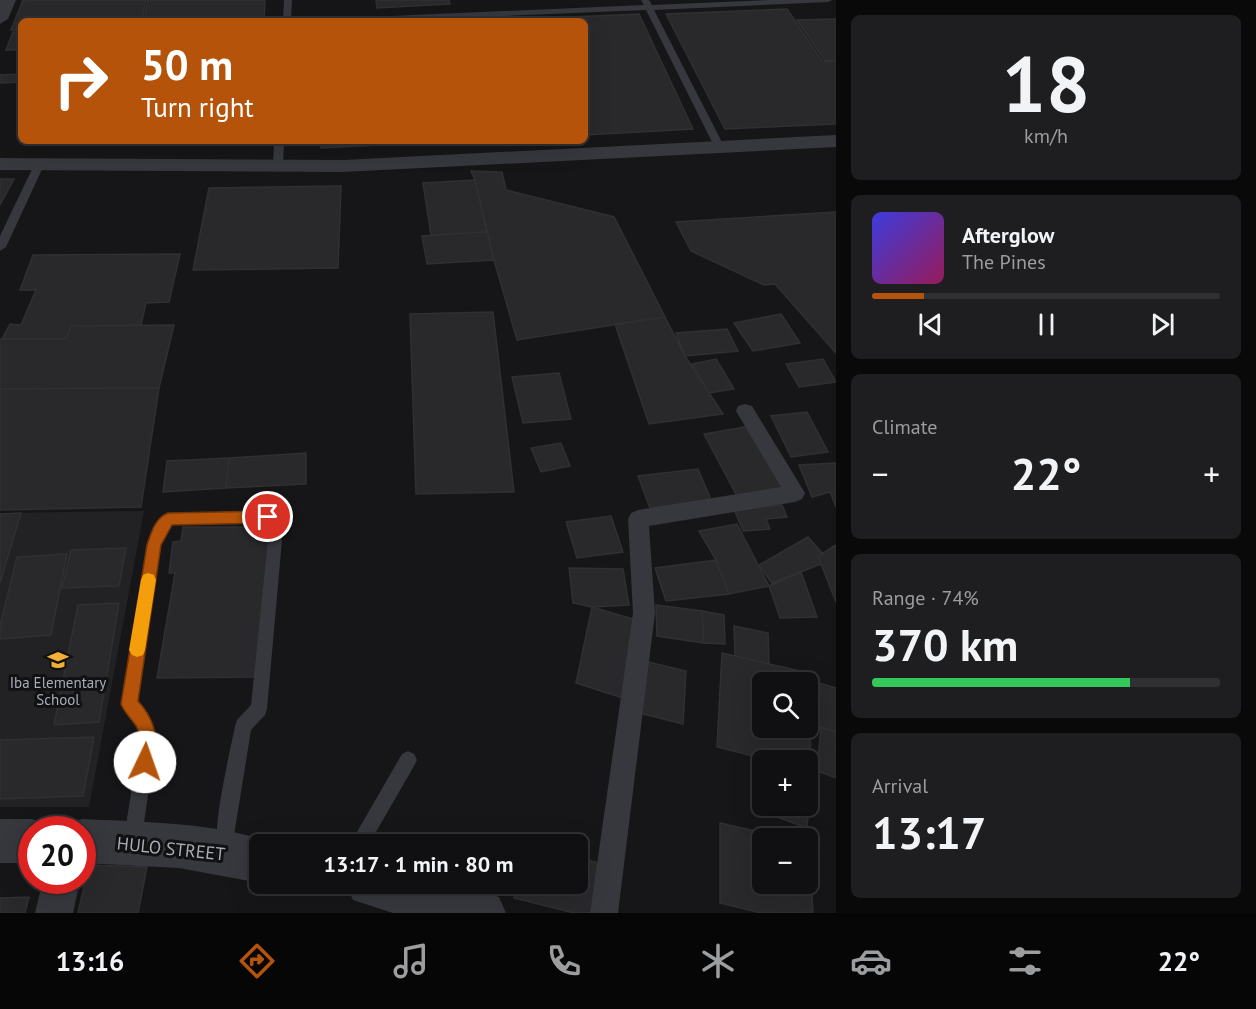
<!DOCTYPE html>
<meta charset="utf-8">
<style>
body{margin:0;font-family:"PT Sans",sans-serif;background:#1e1e20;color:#f1f3f6;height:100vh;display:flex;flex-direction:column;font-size:22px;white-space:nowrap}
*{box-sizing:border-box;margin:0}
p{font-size:20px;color:#9c9d9f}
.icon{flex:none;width:33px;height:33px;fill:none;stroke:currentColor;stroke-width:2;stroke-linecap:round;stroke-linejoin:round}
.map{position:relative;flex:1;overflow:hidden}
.side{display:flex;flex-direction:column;gap:15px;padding:15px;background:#09090a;width:420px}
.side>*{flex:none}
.hud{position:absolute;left:18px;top:18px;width:570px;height:126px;border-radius:9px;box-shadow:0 6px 24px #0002,0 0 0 2px #303032;background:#b45309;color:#fff;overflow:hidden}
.tools{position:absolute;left:752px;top:672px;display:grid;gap:12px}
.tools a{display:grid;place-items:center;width:66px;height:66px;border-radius:9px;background:#101012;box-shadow:0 6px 24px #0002,0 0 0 2px #303032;font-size:30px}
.speed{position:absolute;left:18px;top:816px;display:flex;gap:12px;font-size:30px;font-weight:700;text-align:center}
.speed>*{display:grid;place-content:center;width:78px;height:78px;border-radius:50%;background:#101012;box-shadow:0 6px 24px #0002,0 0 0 2px #303032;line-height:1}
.speed .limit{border:9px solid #d22;background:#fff;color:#111}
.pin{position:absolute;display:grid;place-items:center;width:51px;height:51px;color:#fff;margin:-26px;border:3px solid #fff;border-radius:50%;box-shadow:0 2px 6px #0007}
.me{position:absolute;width:66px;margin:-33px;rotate:3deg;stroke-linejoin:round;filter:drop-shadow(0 0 4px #0008)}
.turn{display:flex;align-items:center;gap:21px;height:126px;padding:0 24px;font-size:27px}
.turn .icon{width:78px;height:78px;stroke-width:2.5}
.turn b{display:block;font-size:42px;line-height:51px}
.big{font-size:45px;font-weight:700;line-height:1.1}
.side .widget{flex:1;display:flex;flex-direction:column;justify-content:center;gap:9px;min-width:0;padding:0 21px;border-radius:9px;background:#1e1e20}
.side .dial{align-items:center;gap:0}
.dial b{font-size:78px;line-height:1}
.song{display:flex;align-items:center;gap:18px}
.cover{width:72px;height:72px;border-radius:9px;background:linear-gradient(135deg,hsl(240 70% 55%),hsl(330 70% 35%))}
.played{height:6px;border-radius:3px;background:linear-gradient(90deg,#b45309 15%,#303032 15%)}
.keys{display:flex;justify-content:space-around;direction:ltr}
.heat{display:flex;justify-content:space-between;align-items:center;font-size:33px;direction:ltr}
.charge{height:9px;border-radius:4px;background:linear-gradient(90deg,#34c759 74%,#303032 0)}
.trip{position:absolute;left:249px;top:834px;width:339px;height:60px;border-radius:9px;background:#101012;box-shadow:0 6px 24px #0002,0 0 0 2px #303032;font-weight:700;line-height:60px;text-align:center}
.tab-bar{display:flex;height:96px;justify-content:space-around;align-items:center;background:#060607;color:#9c9d9f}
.tab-bar .icon{width:42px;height:42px}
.tab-bar .selected{color:#b45309}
.tab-bar b{font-size:27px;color:#f1f3f6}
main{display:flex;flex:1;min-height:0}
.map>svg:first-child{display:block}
.built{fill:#222225}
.building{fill:#29292c;stroke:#303034;stroke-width:1.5;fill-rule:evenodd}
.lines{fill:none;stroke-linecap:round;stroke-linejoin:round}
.service{fill:#37383d;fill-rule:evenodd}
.pedestrian{fill:#37383d;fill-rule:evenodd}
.minor{fill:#37383d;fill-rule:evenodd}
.tertiary{fill:#37383d;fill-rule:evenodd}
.route{fill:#b45309;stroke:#753606;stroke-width:1.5}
.slow{fill:#f59e0b}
.labels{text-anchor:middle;stroke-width:6;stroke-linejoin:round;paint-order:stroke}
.poi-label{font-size:15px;fill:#a8adb8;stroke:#111113}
.near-street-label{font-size:18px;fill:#a8adb8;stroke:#111113}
</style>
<main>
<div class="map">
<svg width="836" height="913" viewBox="0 0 836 913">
<rect width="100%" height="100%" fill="#161618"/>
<path class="built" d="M144 511 89 807H0V513Z"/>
<path class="building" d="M23 0H146L142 21H21V30H11Z
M148 0H265L264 21H144Z
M376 0H449L450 4 377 8Z
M787 9 823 62 836 61V124L725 129 666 14Z
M639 14 693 129 585 135V21H479Z
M836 19V60L825 61 797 20Z
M13 32H21V50H6Z
M21 74V82L0 83V75Z
M321 141H461L321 148Z
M471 171 502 172 506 190 614 217 665 317 517 340 494 260 475 180Z
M0 179H14L0 205Z
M475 180 487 232 431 235 423 183Z
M341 186 338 268 193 270 209 188Z
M836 212V353L775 284 764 285 691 251 676 222Z
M487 232 494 260 427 264 422 236Z
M180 254 169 302 146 303 141 325 71 326 66 339H2L10 324 21 325 36 290H20L33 255Z
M493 312 514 492 416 494 410 314Z
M781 314 800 343 753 351 734 323Z
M665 317 685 356 723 414 649 424 615 324Z
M174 325 159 388 0 389V339H66L71 326Z
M727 329 738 351 685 356 676 333Z
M716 359 734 389 709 393 692 364Z
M823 359 836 382 799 387 786 364Z
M559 373 571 419 523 423 512 377Z
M159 388 141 507 0 510V389Z
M807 412 828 452 791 457 771 416Z
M750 426 787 489 738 498 704 434Z
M561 443 570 466 541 472 531 448Z
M306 453V484L226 488 229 458Z
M229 458 226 488 163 492 167 461Z
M836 463V507L830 492 812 497 799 465Z
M698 469 711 500 650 508 638 476Z
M782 505 787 517 766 519 770 529 743 531 734 509Z
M21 513 0 583V514Z
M611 516 623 552 577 558 566 522Z
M737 524 769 586 729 594 716 560 699 531Z
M183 527H264L263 540H272L259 677 157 678 175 573H169L173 542 181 541Z
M808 537 823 554 818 556 821 564 772 583 759 565Z
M836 545V602L818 556Z
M126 548 119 586 62 588 71 550Z
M67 554 51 635 0 639V626L17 557Z
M716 560 729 594 666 601 655 568Z
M569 568 623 569 629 605 592 607 573 603Z
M801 572 817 617 780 618 769 586Z
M119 603 99 722 54 725 78 605Z
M656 605 702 611 704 643 657 636Z
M592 607 640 621 626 699 576 683Z
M702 611 724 615 725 644 704 643Z
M734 626 768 633 769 664 735 656Z
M722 653 809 673 811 772 807 771V760H769L717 747ZM762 682H807V728H762Z
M640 660 686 671 683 724 635 712Z
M809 680 836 688V732L810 725Z
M821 727 836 732V778L817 771Z
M94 737 83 796 0 799V740Z
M807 780 811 781 807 828 763 812 764 806H807Z
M720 823 786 838H762V884H807V843L809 844 813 913H761L720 903Z
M578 857 599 863 595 913H574L514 898 516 884H578Z
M89 865 147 867 138 913H78Z
M29 897 25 913H0V898Z"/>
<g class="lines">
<path class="service" d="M284 0H292L291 21H283Z
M641 0H649L652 5 769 0H832L828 2 654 10 725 148 720 151 715 148 646 10 383 21H319L323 19 644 5Z
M274 141H284L283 166 278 169 273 166Z
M39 162 44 165 6 247 0 251V236L34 165Z
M268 511C279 515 282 529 282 540L267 709 265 715 251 730 231 854 225 857 219 854C210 833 230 753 235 726L237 720 251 705 268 540V530L264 523 172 525 161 545 138 701 148 713 156 738 142 837 139 843 133 846 127 843 124 837 140 738 135 724 121 704 147 545C151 533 156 518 168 513Z
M408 751 414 754 417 760 414 766 369 844H350L402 754Z"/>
<path class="pedestrian" d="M745 404 752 406 805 493 802 499 795 502 649 526 655 613 618 913H590L633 613 628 519 631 513 638 510 781 487 736 411 738 406Z"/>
<path class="minor" d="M0 0H16L8 19 0 24Z
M836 135V147L343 172 0 170V158L343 160Z
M43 880H80L73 913H35Z"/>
<path class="tertiary" d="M0 819H32L48 825 49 830H32V863H0Z
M82 819C141 822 219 822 274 844H260V883L179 868 82 863V830H65L66 825Z
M346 884H458L499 897 506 913H393L353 900Z"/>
</g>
<path class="route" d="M268 511 273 512 275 517 273 521 268 523 172 525 161 545 138 701C155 720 161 743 151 768L145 770 139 768C134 757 140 749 140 738 139 723 126 717 121 704L147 545C151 533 155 518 168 513Z"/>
<path class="slow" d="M148 573 154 575 156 580 145 650 143 655 137 657 132 655 129 650 141 580 143 575Z"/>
<defs>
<g id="school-bare" transform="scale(1.62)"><path d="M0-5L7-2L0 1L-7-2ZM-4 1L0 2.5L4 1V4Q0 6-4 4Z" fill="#f2b134" stroke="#111113" stroke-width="2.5" paint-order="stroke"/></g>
</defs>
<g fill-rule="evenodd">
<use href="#school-bare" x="58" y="660"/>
</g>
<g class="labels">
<g class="poi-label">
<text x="58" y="688">Iba Elementary<tspan x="58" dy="17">School</tspan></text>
</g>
<g class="near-street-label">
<text transform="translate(171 849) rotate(6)" y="6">HULO STREET</text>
</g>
</g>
</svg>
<div class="tools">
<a><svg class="icon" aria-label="search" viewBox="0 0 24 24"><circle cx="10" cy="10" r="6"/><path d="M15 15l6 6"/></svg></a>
<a>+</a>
<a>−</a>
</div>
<div class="speed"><div class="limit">20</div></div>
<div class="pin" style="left:268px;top:517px;background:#d93025"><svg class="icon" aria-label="arrive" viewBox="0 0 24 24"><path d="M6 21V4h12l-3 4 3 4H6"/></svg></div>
<svg class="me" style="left:145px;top:762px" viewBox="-20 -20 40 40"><circle r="19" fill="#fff"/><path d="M0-13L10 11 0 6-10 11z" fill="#b45309"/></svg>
<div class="trip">13:17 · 1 min · 80 m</div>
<div class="hud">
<div class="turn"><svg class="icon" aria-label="right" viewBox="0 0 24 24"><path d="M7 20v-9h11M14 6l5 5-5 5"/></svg><div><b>50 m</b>Turn right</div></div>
</div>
</div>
<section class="side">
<div class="widget dial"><b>18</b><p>km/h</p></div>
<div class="widget">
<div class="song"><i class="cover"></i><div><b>Afterglow</b><p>The Pines</p></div></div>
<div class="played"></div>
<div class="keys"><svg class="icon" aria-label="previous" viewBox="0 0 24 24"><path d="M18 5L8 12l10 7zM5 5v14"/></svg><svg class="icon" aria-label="pause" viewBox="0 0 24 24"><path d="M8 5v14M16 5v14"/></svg><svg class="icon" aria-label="next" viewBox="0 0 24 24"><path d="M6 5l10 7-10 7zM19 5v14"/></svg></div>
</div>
<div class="widget"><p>Climate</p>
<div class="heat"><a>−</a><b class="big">22°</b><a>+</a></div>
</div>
<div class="widget"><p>Range · 74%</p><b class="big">370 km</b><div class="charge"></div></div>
<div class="widget"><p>Arrival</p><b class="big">13:17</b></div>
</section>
</main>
<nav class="tab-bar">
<b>13:16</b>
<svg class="icon selected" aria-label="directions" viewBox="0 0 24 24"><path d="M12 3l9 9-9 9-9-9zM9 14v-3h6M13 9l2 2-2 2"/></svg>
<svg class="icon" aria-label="music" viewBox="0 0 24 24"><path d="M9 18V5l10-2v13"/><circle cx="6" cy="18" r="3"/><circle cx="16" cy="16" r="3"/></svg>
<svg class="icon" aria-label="phone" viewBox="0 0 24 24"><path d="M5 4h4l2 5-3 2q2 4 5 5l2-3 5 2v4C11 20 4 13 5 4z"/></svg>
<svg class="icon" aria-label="climate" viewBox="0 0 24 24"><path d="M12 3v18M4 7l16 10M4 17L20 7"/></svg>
<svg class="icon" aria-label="car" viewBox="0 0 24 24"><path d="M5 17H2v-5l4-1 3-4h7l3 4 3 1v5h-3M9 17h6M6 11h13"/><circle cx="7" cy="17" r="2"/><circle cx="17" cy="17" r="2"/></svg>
<svg class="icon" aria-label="filters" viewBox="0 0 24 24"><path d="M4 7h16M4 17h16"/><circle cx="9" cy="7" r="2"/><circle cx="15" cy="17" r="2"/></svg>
<b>22°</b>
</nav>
